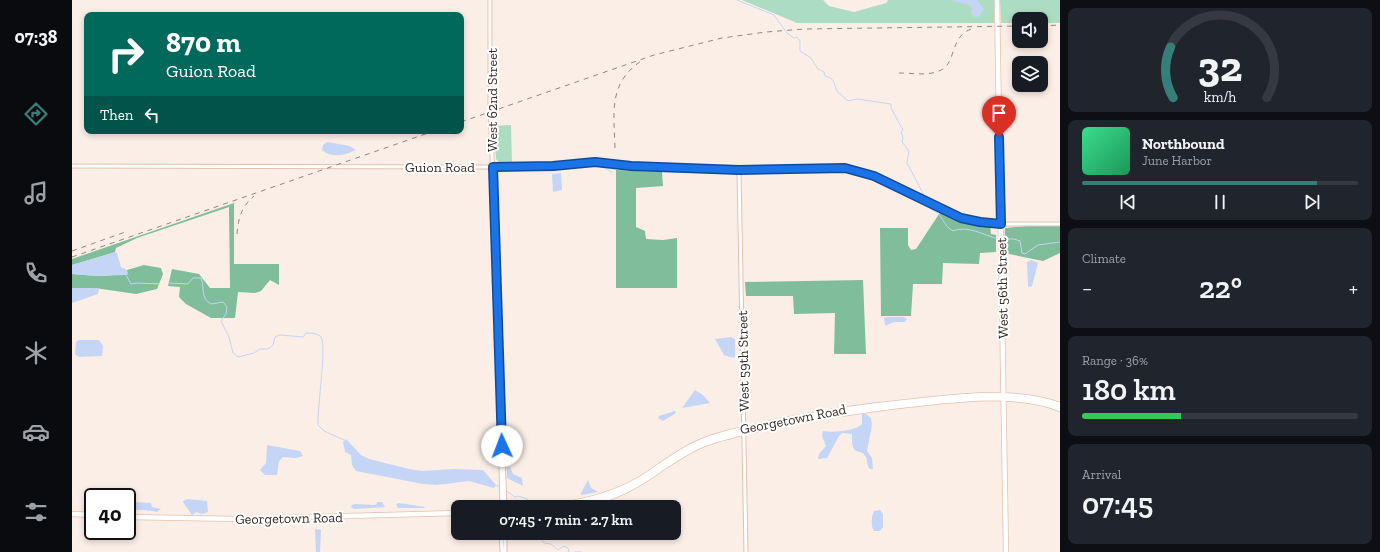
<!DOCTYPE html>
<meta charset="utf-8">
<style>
body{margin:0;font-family:"Zilla Slab",serif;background:#20242c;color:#f1f3f6;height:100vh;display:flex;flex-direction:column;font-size:15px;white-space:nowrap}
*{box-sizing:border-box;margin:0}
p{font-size:13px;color:#9ea1a6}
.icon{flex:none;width:22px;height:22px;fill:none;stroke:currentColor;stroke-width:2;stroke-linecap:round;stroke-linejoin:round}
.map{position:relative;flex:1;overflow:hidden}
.details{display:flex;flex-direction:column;gap:8px;padding:8px;background:#0d0f14;width:320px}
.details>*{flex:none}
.banner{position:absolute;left:12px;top:12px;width:380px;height:122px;border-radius:8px;box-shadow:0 2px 6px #0003;background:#00695c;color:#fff;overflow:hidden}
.fabs{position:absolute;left:940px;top:12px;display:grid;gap:8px}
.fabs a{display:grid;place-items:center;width:36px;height:36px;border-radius:8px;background:#171b24;box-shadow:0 2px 6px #0003;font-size:20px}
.speed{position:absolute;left:12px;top:488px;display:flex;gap:8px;font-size:20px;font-weight:700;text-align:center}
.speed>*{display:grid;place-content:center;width:52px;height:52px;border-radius:50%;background:#171b24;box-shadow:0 2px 6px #0003;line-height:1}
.speed .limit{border:2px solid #111;border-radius:6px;background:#fff;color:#111}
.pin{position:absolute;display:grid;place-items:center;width:34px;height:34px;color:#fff;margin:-41px -17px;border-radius:50% 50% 50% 0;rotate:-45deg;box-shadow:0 0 4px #0007}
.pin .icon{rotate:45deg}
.me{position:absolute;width:44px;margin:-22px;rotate:358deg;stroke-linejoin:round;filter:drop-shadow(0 0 3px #0008)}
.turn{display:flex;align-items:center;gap:14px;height:84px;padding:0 16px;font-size:18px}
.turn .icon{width:52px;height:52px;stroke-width:2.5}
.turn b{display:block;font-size:28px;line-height:34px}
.then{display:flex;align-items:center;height:38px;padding:0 16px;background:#0003;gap:8px;font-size:15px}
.big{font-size:30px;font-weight:600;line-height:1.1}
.details .card{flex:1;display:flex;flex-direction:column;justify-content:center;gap:6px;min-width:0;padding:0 14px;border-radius:8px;background:#20242c}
.details .dial{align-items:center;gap:0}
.dial svg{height:104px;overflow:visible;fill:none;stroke:#363941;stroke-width:7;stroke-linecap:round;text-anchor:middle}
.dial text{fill:#f1f3f6;stroke:none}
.song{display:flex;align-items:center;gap:12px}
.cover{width:48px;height:48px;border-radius:6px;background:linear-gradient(135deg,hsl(150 70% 55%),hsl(150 70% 35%))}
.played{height:4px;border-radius:2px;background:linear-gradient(90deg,#367e78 85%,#363941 85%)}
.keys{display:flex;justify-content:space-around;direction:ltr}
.heat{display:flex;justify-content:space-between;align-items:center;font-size:22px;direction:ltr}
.charge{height:6px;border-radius:3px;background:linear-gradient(90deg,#34c759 36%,#363941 0)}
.trip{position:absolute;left:379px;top:500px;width:230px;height:40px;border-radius:8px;background:#171b24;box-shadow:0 2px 6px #0003;font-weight:600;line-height:40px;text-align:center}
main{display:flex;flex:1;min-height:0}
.menu{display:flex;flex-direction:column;width:72px;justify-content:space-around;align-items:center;background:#090b0e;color:#9ea1a6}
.menu .icon{width:28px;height:28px}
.menu .selected{color:#367e78}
.menu b{font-size:18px;color:#f1f3f6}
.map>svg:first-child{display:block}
.green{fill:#acdcc1}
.forest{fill:#7fbd9b}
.water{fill:#c5d5f5}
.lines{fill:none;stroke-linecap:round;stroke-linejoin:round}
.stream{stroke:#c5d5f5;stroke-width:1}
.minor-casing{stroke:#e2c1af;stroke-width:5}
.major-casing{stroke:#e2c1af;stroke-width:6}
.minor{stroke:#fff;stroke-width:3}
.major{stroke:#fff;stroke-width:4.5}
.rail{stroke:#93867f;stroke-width:1;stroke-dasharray:5 5;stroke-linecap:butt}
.route-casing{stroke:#114b97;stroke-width:10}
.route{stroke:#1a73e8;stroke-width:7}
.labels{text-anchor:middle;stroke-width:4;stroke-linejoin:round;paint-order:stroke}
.street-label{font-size:14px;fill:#372a23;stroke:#fff}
</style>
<main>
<nav class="menu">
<b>07:38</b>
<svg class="icon selected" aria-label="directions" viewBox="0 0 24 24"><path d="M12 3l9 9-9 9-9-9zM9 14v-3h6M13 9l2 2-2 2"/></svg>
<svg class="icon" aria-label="music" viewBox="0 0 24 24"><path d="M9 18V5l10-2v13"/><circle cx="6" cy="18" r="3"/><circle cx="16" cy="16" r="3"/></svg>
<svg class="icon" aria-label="phone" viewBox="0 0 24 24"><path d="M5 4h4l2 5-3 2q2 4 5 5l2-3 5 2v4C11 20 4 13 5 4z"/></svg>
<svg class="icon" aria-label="climate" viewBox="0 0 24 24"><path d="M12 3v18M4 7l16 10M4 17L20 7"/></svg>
<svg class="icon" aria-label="car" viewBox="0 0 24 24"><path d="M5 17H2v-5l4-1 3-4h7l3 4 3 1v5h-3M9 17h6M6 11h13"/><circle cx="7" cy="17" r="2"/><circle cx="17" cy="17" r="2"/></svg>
<svg class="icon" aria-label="filters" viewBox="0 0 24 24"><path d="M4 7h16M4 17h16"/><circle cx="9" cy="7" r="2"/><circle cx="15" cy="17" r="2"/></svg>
</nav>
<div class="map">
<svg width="988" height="552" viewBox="0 0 988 552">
<rect width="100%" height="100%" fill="#fbeee6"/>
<path class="green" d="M670 0H751L757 6 782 12 814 3 816 0H922V23H725Z
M928 0H988V23H969V19H947V23H929Z
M439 125 440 164H429L424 159 422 126Z"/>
<path class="forest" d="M544 170 590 172 591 186 564 188V227L573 231 574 239 591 240 605 238V288H544Z
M162 203V264H207V285L198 280 189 291 183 293 166 292 163 318H139L114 304 107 297 108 287 96 286 100 269 127 274 138 288H158L157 207 65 238 44 248 43 252 37 254 0 265V259Z
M869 211 907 225 918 226 919 234 924 235V252L908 253 907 264 871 263 870 284H841L839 316H809L808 228H836V245L839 250 844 249Z
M988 223V253L971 261 932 253 933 228Z
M72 265 89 268 91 274 85 289 64 294 23 288H0V274L29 276 55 274V270Z
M791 280 794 354H762L763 313 722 314 721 296H674L673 282Z"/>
<path class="water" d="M878 0H905L912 9 908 16 903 17 899 14 900 8 897 5Z
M255 142 278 146 284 150C273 155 260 159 250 150L251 145Z
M489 173 490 190 481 192 480 174Z
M43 252 45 253 49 267 55 270 56 274 54 275 22 276 0 274V265Z
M959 260 966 263 960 286 956 287 955 262Z
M0 288H23L27 289 26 294 0 303Z
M813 317H832L835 319 833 322H822L813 326 812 318Z
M659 337 663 339V357L662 358 652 355 643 339Z
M7 340H27L31 346 30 356 7 357 3 354 4 342Z
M623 390 631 395 638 403 610 408Z
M603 411 604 413 591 421 586 418 587 416Z
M790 414H794L799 418 800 425 795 451 800 458 801 469H798C794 465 796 461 794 457 789 446 779 460 780 434L770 433 767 436 755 458 746 459 747 454 754 446 750 436 751 431C760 433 784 431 790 424Z
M436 429H443L439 437 440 449 437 451 435 449V430Z
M274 439 289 455 297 459 337 469 350 471 382 469 411 470 424 485 422 488 397 481 365 485 351 484 284 471 280 465 279 455 273 452 271 442Z
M195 445 228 451 231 456 224 458 211 457 207 461 205 475H193L188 470 194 463Z
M435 467H438L441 474 450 478 451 486 435 478Z
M516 480 519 488 526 492 509 495V493Z
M116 499 135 501 136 512 130 514 124 512 120 515 111 502V501Z
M62 502 79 503 80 507 89 509 85 512C77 510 69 510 60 510Z
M306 502H310L313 507 282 509 279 507 280 505 283 504 303 505Z
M327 503 353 507 352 508H326L324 504Z
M808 510 811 514V527L808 531H802C799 528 799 516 802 511Z
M243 529 249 530 248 552H244Z"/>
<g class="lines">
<path class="stream" d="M665 0 702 15 715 33 722 38 725 37 728 41V51L739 58 746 69 752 72 753 76C766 80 760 84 766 92 769 95 773 98 776 101L785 99 819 104V108L831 130 829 132 831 138 830 142 837 151 835 163 855 201
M505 167 529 165 540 173
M458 170 501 167
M856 204 857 208C874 216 868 223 881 231 895 225 912 235 926 239
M931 239H942L948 241 950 253 953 254 966 245 988 242
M54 275 59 284 65 283 88 284
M97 283 116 284 121 278H129C133 288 128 298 139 304L151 302 155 307 154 314 149 321 157 337 161 353 166 357 182 353 188 349H196L201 345 203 337 207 335 231 337 234 333C239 333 245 333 249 337 255 345 245 410 246 425L252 431 272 440
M423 485 429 487
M433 490 443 497 446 496 455 499 459 507
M464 533 472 543 479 544 486 550 492 546 496 548 497 552
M503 552H509"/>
<g class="minor-casing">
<path id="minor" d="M418 0V101L433 507
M0 166 421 167 479 166 523 162 559 165 667 170 770 168 801 176 878 213 900 221 929 224H988
M667 170 674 552
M430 507 429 465 431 463
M429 533 430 552
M433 533V552"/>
</g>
<g class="major-casing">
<path id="major" d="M925 0 934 552
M470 507C505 504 537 497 568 479 589 466 607 450 630 441 650 433 671 429 691 425 742 413 792 406 844 401 891 396 942 389 988 405
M503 507C527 503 550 494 571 481 590 469 609 454 630 445 650 437 671 433 691 428 736 418 780 412 826 406 876 401 940 390 988 409
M0 514 21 515
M55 517 168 519 386 513"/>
</g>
<use href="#minor" class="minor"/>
<use href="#major" class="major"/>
<path class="rail" d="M969 26 988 25
M827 73C839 73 856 76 867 71 886 64 876 34 903 28
M389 122 582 55 650 38 694 32 733 29 947 26
M543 148C542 112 536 84 569 61
M165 234C166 218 170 206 182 196
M0 251 56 231
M0 257 362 131"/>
</g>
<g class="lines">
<g class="route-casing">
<path id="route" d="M430 446 421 167 481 166 523 162 559 166 667 170 773 168 802 176 889 218 908 222 929 224 927 137"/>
</g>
<use href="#route" class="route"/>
</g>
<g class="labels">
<g class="street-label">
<text transform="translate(420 100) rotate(-90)" y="5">West 62nd Street</text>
<text x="368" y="172">Guion Road</text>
<text transform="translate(930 288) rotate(-91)" y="5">West 56th Street</text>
<text transform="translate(671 361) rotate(-91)" y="5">West 59th Street</text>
<text transform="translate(721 419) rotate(-11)" y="5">Georgetown Road</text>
<text transform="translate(217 518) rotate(-1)" y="5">Georgetown Road</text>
</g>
</g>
</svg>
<div class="fabs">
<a><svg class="icon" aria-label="sound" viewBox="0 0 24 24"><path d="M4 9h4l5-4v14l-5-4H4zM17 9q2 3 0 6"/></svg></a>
<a><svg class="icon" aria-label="layers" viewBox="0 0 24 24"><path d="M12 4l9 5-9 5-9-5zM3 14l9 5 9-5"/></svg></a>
</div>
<div class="speed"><div class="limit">40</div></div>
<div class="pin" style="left:927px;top:137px;background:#d93025"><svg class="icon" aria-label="arrive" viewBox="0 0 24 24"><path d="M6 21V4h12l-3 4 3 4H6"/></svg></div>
<svg class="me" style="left:430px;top:446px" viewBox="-20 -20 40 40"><circle r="19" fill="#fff"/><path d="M0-13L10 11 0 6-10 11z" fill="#1a73e8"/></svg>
<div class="trip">07:45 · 7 min · 2.7 km</div>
<div class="banner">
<div class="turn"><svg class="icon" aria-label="right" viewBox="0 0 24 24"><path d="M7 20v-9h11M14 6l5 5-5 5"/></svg><div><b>870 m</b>Guion Road</div></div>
<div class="then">Then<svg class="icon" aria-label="left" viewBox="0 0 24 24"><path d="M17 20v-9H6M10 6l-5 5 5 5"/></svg></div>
</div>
</div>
<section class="details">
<div class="card dial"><svg viewBox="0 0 100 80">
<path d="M14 69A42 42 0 1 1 86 69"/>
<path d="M14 69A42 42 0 0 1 12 30" stroke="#367e78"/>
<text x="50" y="56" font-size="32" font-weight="700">32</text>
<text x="50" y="72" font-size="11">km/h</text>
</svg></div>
<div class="card">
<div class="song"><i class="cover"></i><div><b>Northbound</b><p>June Harbor</p></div></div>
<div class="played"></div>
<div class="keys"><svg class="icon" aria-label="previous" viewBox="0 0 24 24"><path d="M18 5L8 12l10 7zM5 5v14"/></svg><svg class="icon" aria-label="pause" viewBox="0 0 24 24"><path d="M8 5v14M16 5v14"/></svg><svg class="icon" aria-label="next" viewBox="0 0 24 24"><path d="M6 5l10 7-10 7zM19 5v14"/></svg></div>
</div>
<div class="card"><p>Climate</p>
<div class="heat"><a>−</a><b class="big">22°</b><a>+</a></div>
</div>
<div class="card"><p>Range · 36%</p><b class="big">180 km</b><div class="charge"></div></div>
<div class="card"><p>Arrival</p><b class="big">07:45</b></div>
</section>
</main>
